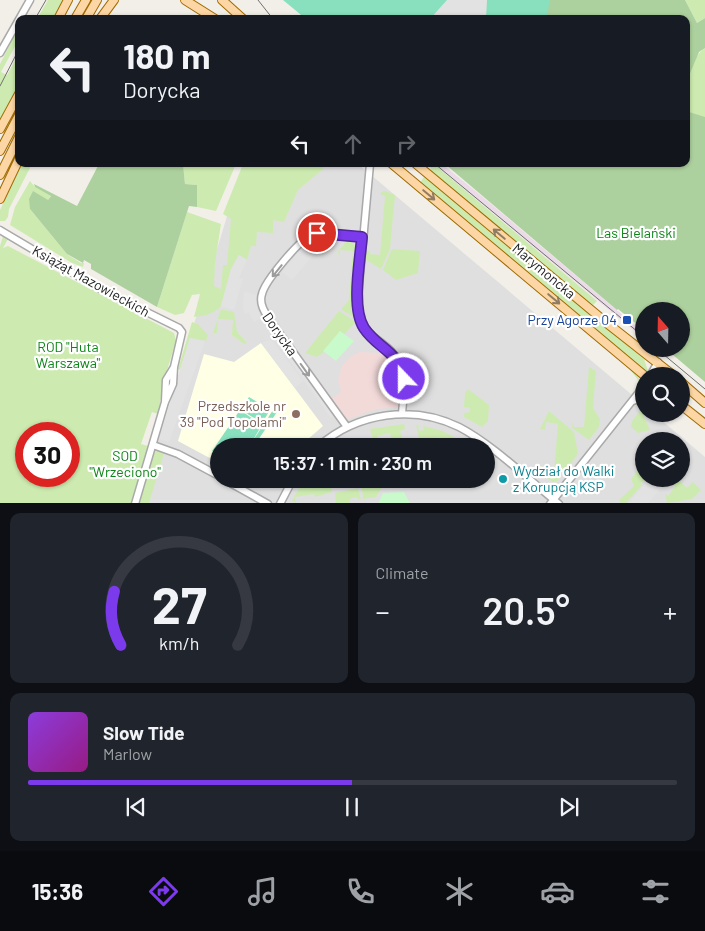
<!DOCTYPE html>
<meta charset="utf-8">
<style>
body{margin:0;font-family:Barlow,sans-serif;background:#20242c;color:#f1f3f6;height:100vh;display:flex;flex-direction:column;font-size:19px;white-space:nowrap}
*{box-sizing:border-box;margin:0}
p{font-size:16px;color:#9ea1a6}
.icon{flex:none;width:28px;height:28px;fill:none;stroke:currentColor;stroke-width:2;stroke-linecap:round;stroke-linejoin:round}
.map{position:relative;height:503px;overflow:hidden}
.drawer{display:flex;flex-direction:column;gap:10px;padding:10px;background:#0d0f14;flex:1}
.drawer>*{flex:none}
.guide{position:absolute;left:15px;top:15px;width:675px;height:152px;border-radius:10px;box-shadow:0 1px 4px #0004;background:#171b24;color:#f1f3f6;overflow:hidden}
.needle{width:32px;rotate:340deg}
.tools{position:absolute;left:635px;top:302px;display:grid;gap:10px}
.tools a{display:grid;place-items:center;width:55px;height:55px;border-radius:50%;background:#171b24;box-shadow:0 1px 4px #0004;font-size:25px}
.speed{position:absolute;left:15px;top:422px;display:flex;gap:10px;font-size:25px;font-weight:700;text-align:center}
.speed>*{display:grid;place-content:center;width:65px;height:65px;border-radius:50%;background:#171b24;box-shadow:0 1px 4px #0004;line-height:1}
.speed .limit{border:8px solid #d22;background:#fff;color:#111}
.pin{position:absolute;display:grid;place-items:center;width:42px;height:42px;color:#fff;margin:-21px;border:2px solid #fff;border-radius:50%;box-shadow:0 1px 5px #0007}
.me{position:absolute;width:55px;margin:-28px;rotate:338deg;stroke-linejoin:round;filter:drop-shadow(0 0 4px #0008)}
.turn{display:flex;align-items:center;gap:18px;height:105px;padding:0 25px;font-size:22px}
.turn .icon{width:65px;height:65px;stroke-width:2.5}
.turn b{display:block;font-size:35px;line-height:42px}
.lanes{display:flex;align-items:center;height:48px;padding:0 25px;background:#0003;justify-content:center;gap:25px;direction:ltr}
.lanes .off{opacity:.35}
.big{font-size:38px;font-weight:600;line-height:1.1}
.drawer .widget{flex:1;display:flex;flex-direction:column;justify-content:center;gap:8px;min-width:0;padding:0 18px;border-radius:10px;background:#20242c}
.drawer .dial{align-items:center;gap:0}
.dial svg{height:130px;overflow:visible;fill:none;stroke:#363941;stroke-width:7;stroke-linecap:round;text-anchor:middle}
.dial text{fill:#f1f3f6;stroke:none}
.song{display:flex;align-items:center;gap:15px}
.cover{width:60px;height:60px;border-radius:8px;background:linear-gradient(135deg,hsl(270 70% 55%),hsl(310 70% 35%))}
.played{height:5px;border-radius:2px;background:linear-gradient(90deg,#7c3aed 50%,#363941 50%)}
.keys{display:flex;justify-content:space-around;direction:ltr}
.heat{display:flex;justify-content:space-between;align-items:center;font-size:28px;direction:ltr}
.drawer .tiles{flex:1;display:grid;gap:10px;grid-template-columns:1fr 1fr}
.widget:last-child{grid-column:span 2}
.trip{position:absolute;left:210px;top:438px;width:285px;height:50px;border-radius:25px;background:#171b24;box-shadow:0 1px 4px #0004;font-weight:600;line-height:50px;text-align:center}
.tab-bar{display:flex;height:80px;justify-content:space-around;align-items:center;background:#090b0e;color:#9ea1a6}
.tab-bar .icon{width:35px;height:35px}
.tab-bar .on{color:#7c3aed}
.tab-bar b{font-size:22px;color:#f1f3f6}
.map>svg:first-child{display:block}
.residential{fill:#e0dfdf;fill-rule:evenodd}
.commercial{fill:#f2dad9}
.industrial{fill:#ebdbe8}
.education{fill:#ffffe5}
.grass{fill:#cdebb0;fill-rule:evenodd}
.forest{fill:#add19e}
.park{fill:#c8facc}
.pitch{fill:#88e0be}
.parking{fill:#e2e2e2}
.lines{fill:none;stroke-linecap:round;stroke-linejoin:round}
.minor-casing{stroke:#a9a9a9;stroke-width:9}
.major-casing{stroke:#a06b00;stroke-width:10}
.minor{stroke:#fff;stroke-width:6}
.major{stroke:#fcd6a4;stroke-width:8}
.tram{stroke:#707070;stroke-width:1}
.oneway{stroke:#8f7c63}
.oneway2{stroke:#9c9c9c}
.route-casing{stroke:#51269a;stroke-width:12}
.route{stroke:#7c3aed;stroke-width:9}
.transit-dot{fill:#1a4fb4;stroke:#fff;stroke-width:2}
.education-dot{fill:#8d6e63;stroke:#fff;stroke-width:2}
.culture-dot{fill:#0f9aa8;stroke:#fff;stroke-width:2}
.labels{text-anchor:middle;stroke-width:4.5;stroke-linejoin:round;paint-order:stroke}
.park-label{font-size:14px;fill:#0c8416;stroke:#fff}
.street-label{font-size:14px;fill:#222;stroke:#fff}
.transit-label{font-size:14px;fill:#164399;stroke:#fff;text-anchor:end}
.education-label{font-size:14px;fill:#785e54;stroke:#fff;text-anchor:end}
.culture-label{font-size:14px;fill:#0d838f;stroke:#fff;text-anchor:start}
</style>
<div class="map">
<svg width="705" height="504" viewBox="0 0 705 504">
<rect width="100%" height="100%" fill="#f2efe9"/>
<path class="residential" d="M243 164H358L644 405V414H654L705 457V503L139 504ZM644 441H681V479H644ZM219 446H486V479H219Z"/>
<path class="commercial" d="M384 350 392 356 400 370 402 379 399 407 377 409 345 420 330 400 341 392 338 380 342 366 351 356 360 352 381 353Z"/>
<path class="industrial" d="M434 164H442L479 194 644 333V339Z"/>
<path class="education" d="M261 343 323 426 300 446H219V463L178 441 204 354 234 362Z"/>
<path class="grass" d="M48 0H64L54 19H37Z
M685 0H705V18L697 23Z
M19 27V39L1 72 7 75 19 53V86L0 121V64Z
M705 48V117L702 118 686 111C686 90 687 61 705 48Z
M21 164H32L9 209 8 217 5 221H0V210Z
M183 164H236L216 211 197 207V185L185 184Z
M243 164H326L322 170 298 190 284 222 273 220V233L257 232 256 246H251L247 260 239 255 231 269 221 306C214 314 204 316 194 317L200 294 192 295 184 313 175 315 157 307 187 212 221 224 215 263 214 286 221 289 223 265H227L231 219 223 214Z
M427 164H434L597 301 593 305 571 288 430 170 431 168Z
M425 175 644 359 648 371 646 372 420 183Z
M30 181 35 187 51 195 48 200 30 209 68 255 81 263H84L83 267 72 263 10 225 15 207Z
M415 188 638 375 639 381 627 366 414 189Z
M385 191 395 195 390 249 381 269 365 259 366 250 370 251V254L380 255 385 196 381 195V192Z
M3 236 8 239 3 248 8 246 174 333 176 341 165 377 158 414 152 412 141 444 148 446 131 503 0 504V246ZM26 434H69V476H26Z
M348 240 354 244 357 251 353 300 355 318 341 309 349 300 353 251 340 250 339 258 338 251Z
M392 249 420 251 418 273 396 280 383 270Z
M221 309 234 312 237 332 247 343 244 344 232 335 233 320 218 319 217 333H213Z
M339 311 356 322 344 334 340 331 324 352 317 357 305 353Z
M192 322 198 324 208 335 206 341 190 338 180 370 178 369Z
M589 367 596 371 593 408 600 419 599 427 589 440 572 428 573 421 574 427H584Z
M468 389 489 405 488 421 482 427 464 417V413L470 412V408L464 407 465 393Z
M641 410 650 430 638 433 631 427C632 419 635 417 641 410Z
M549 411 574 432 578 454 557 481 553 482 537 471 541 465 542 470 554 472 558 424 546 422 545 430 540 429Z
M404 424 405 429 400 431 404 446H393L390 433 377 436 379 446H375L370 429Z
M416 425 421 426 418 427 419 431 424 430 423 426 443 431 471 446H443L440 437 427 441 428 446H421Z
M157 451 164 453 149 503 139 504 154 453Z
M640 467 644 470 640 475 646 480 640 483 642 485 626 503H621L619 500 634 486 631 479Z
M304 479H329L332 492 315 497 314 494 295 497 296 503 292 501Z
M361 479H370L374 483 381 479 384 484 376 497 363 499Z
M672 479H678L687 488 693 482 701 490 692 499 667 503 665 493 668 496 675 487 670 481Z
M358 488 361 500 355 497 350 499V503H336L335 493Z"/>
<path class="forest" d="M500 0H685L697 23 705 18V48L699 52 686 83V19H491Z
M686 111 705 117V382L666 349H681V311H644V330L618 309 617 310 445 164H686Z
M99 164H183L185 184 197 185V207L189 206 157 307 91 269V264L84 260 83 263 67 254 30 209 29 199 33 191 48 200 51 196 35 187 34 184 77 206Z"/>
<path class="park" d="M340 331 354 341 336 361 323 351Z
M404 492 410 503 378 504 383 493Z"/>
<path class="pitch" d="M283 0H550L546 19H306Z
M249 397 270 410 262 423 241 410Z
M275 407 279 409 254 446H219V456L212 451 240 410 262 425 250 445Z"/>
<path class="parking" d="M447 0H487L486 19H430Z
M306 243 316 252 292 280 282 272Z
M239 255 247 260 239 278 243 279 234 310 221 306 231 269Z
M244 291 256 295 257 308 261 318 254 322 249 312 245 314 243 309Z
M190 338 205 341 169 442 159 439Z
M279 338 335 415 331 418 275 340Z
M271 339 303 381 295 388 261 343Z
M649 479H669L648 503H629Z"/>
<g class="lines">
<g class="minor-casing">
<path id="minor" d="M0 53 30 0
M370 164 357 307C363 342 389 339 400 364 407 380 403 398 402 414
M0 230 96 287 179 328 182 332 174 367 173 384 165 402 135 504
M650 376 658 362
M633 401 644 397
M165 402 166 380 174 367
M347 427 269 319C264 311 259 303 262 294 265 281 300 239 312 235 326 230 348 235 362 237
M153 445 178 454 219 476
M319 446C357 413 413 404 459 427 492 444 529 480 559 504
M223 479 268 504
M280 504 293 479
M550 504 644 386"/>
</g>
<g class="major-casing">
<path id="major" d="M185 0 215 19
M222 0 243 19
M58 19 68 0
M75 19 86 0
M86 19 97 0
M100 19 114 0
M0 129 19 94
M0 151 19 115
M392 164 645 376
M416 164 608 324 674 376
M0 175 19 137
M0 199 19 159
M681 382 705 403
M681 405 705 424"/>
</g>
<use href="#minor" class="minor"/>
<use href="#major" class="major"/>
<path class="tram" d="M258 0 273 19
M35 19 46 0
M0 86 19 49
M435 164 644 337
M657 349 705 389"/>
</g>
<defs><path id="oneway-shaft" d="M-6 0H5M1.5-3L5.5 0L1.5 3" fill="none" stroke-width="1.6" stroke-linecap="round" stroke-linejoin="round" transform="scale(1.25)"/></defs>
<g class="oneway">
<use href="#oneway-shaft" transform="translate(429 195) rotate(40)"/>
<use href="#oneway-shaft" transform="translate(499 234) rotate(-140)"/>
<use href="#oneway-shaft" transform="translate(554 299) rotate(40)"/>
</g>
<g class="oneway2">
<use href="#oneway-shaft" transform="translate(277 271) rotate(129)"/>
<use href="#oneway-shaft" transform="translate(305 370) rotate(54)"/>
</g>
<g class="lines">
<g class="route-casing">
<path id="route" d="M317 233 362 237C360 261 351 308 364 328 378 349 398 350 404 379"/>
</g>
<use href="#route" class="route"/>
</g>
<rect class="transit-dot" x="622" y="315" width="10" height="10" rx="2.5"/>
<circle class="education-dot" cx="296" cy="414" r="5"/>
<circle class="culture-dot" cx="503" cy="479" r="5"/>
<g class="labels">
<g class="park-label">
<text x="636" y="238">Las Bielański</text>
<text x="68" y="352">ROD "Huta<tspan x="68" dy="16">Warszawa"</tspan></text>
<text x="125" y="461">SOD<tspan x="125" dy="16">"Wrzeciono"</tspan></text>
</g>
<g class="street-label">
<text transform="translate(544 271) rotate(40)" y="5">Marymoncka</text>
<text transform="translate(91 281) rotate(29)" y="5">Książąt Mazowieckich</text>
<text transform="translate(280 334) rotate(55)" y="5">Dorycka</text>
</g>
<g class="transit-label">
<text x="617" y="325">Przy Agorze 04</text>
</g>
<g class="education-label">
<text x="286" y="411">Przedszkole nr<tspan x="286" dy="16">39 "Pod Topolami"</tspan></text>
</g>
<g class="culture-label">
<text x="513" y="476">Wydział do Walki<tspan x="513" dy="16">z Korupcją KSP</tspan></text>
</g>
</g>
</svg>
<div class="tools">
<a><svg class="needle" viewBox="-14 -14 28 28"><path d="M0-13l5 13h-10z" fill="#e53935"/><path d="M0 13l5-13h-10z" fill="#9ea1a6"/></svg></a>
<a><svg class="icon" aria-label="search" viewBox="0 0 24 24"><circle cx="10" cy="10" r="6"/><path d="M15 15l6 6"/></svg></a>
<a><svg class="icon" aria-label="layers" viewBox="0 0 24 24"><path d="M12 4l9 5-9 5-9-5zM3 14l9 5 9-5"/></svg></a>
</div>
<div class="speed"><div class="limit">30</div></div>
<div class="pin" style="left:317px;top:233px;background:#d93025"><svg class="icon" aria-label="arrive" viewBox="0 0 24 24"><path d="M6 21V4h12l-3 4 3 4H6"/></svg></div>
<svg class="me" style="left:404px;top:379px" viewBox="-20 -20 40 40"><circle r="17" fill="#7c3aed" stroke="#fff" stroke-width="3"/><path d="M0-11L8 9 0 5-8 9z" fill="#fff"/></svg>
<div class="trip">15:37 · 1 min · 230 m</div>
<div class="guide">
<div class="turn"><svg class="icon" aria-label="left" viewBox="0 0 24 24"><path d="M17 20v-9H6M10 6l-5 5 5 5"/></svg><div><b>180 m</b>Dorycka</div></div>
<div class="lanes"><svg class="icon" aria-label="left" viewBox="0 0 24 24"><path d="M17 20v-9H6M10 6l-5 5 5 5"/></svg><svg class="icon off" aria-label="ahead" viewBox="0 0 24 24"><path d="M12 20V5M6 11l6-6 6 6"/></svg><svg class="icon off" aria-label="right" viewBox="0 0 24 24"><path d="M7 20v-9h11M14 6l5 5-5 5"/></svg></div>
</div>
</div>
<section class="drawer">
<div class="tiles">
<div class="widget dial"><svg viewBox="0 0 100 80">
<path d="M14 69A42 42 0 1 1 86 69"/>
<path d="M14 69A42 42 0 0 1 10 36" stroke="#7c3aed"/>
<text x="50" y="56" font-size="32" font-weight="700">27</text>
<text x="50" y="72" font-size="11">km/h</text>
</svg></div>
<div class="widget"><p>Climate</p>
<div class="heat"><a>−</a><b class="big">20.5°</b><a>+</a></div>
</div>
<div class="widget">
<div class="song"><i class="cover"></i><div><b>Slow Tide</b><p>Marlow</p></div></div>
<div class="played"></div>
<div class="keys"><svg class="icon" aria-label="previous" viewBox="0 0 24 24"><path d="M18 5L8 12l10 7zM5 5v14"/></svg><svg class="icon" aria-label="pause" viewBox="0 0 24 24"><path d="M8 5v14M16 5v14"/></svg><svg class="icon" aria-label="next" viewBox="0 0 24 24"><path d="M6 5l10 7-10 7zM19 5v14"/></svg></div>
</div>
</div>
</section>
<nav class="tab-bar">
<b>15:36</b>
<svg class="icon on" aria-label="directions" viewBox="0 0 24 24"><path d="M12 3l9 9-9 9-9-9zM9 14v-3h6M13 9l2 2-2 2"/></svg>
<svg class="icon" aria-label="music" viewBox="0 0 24 24"><path d="M9 18V5l10-2v13"/><circle cx="6" cy="18" r="3"/><circle cx="16" cy="16" r="3"/></svg>
<svg class="icon" aria-label="phone" viewBox="0 0 24 24"><path d="M5 4h4l2 5-3 2q2 4 5 5l2-3 5 2v4C11 20 4 13 5 4z"/></svg>
<svg class="icon" aria-label="climate" viewBox="0 0 24 24"><path d="M12 3v18M4 7l16 10M4 17L20 7"/></svg>
<svg class="icon" aria-label="car" viewBox="0 0 24 24"><path d="M5 17H2v-5l4-1 3-4h7l3 4 3 1v5h-3M9 17h6M6 11h13"/><circle cx="7" cy="17" r="2"/><circle cx="17" cy="17" r="2"/></svg>
<svg class="icon" aria-label="filters" viewBox="0 0 24 24"><path d="M4 7h16M4 17h16"/><circle cx="9" cy="7" r="2"/><circle cx="15" cy="17" r="2"/></svg>
</nav>
